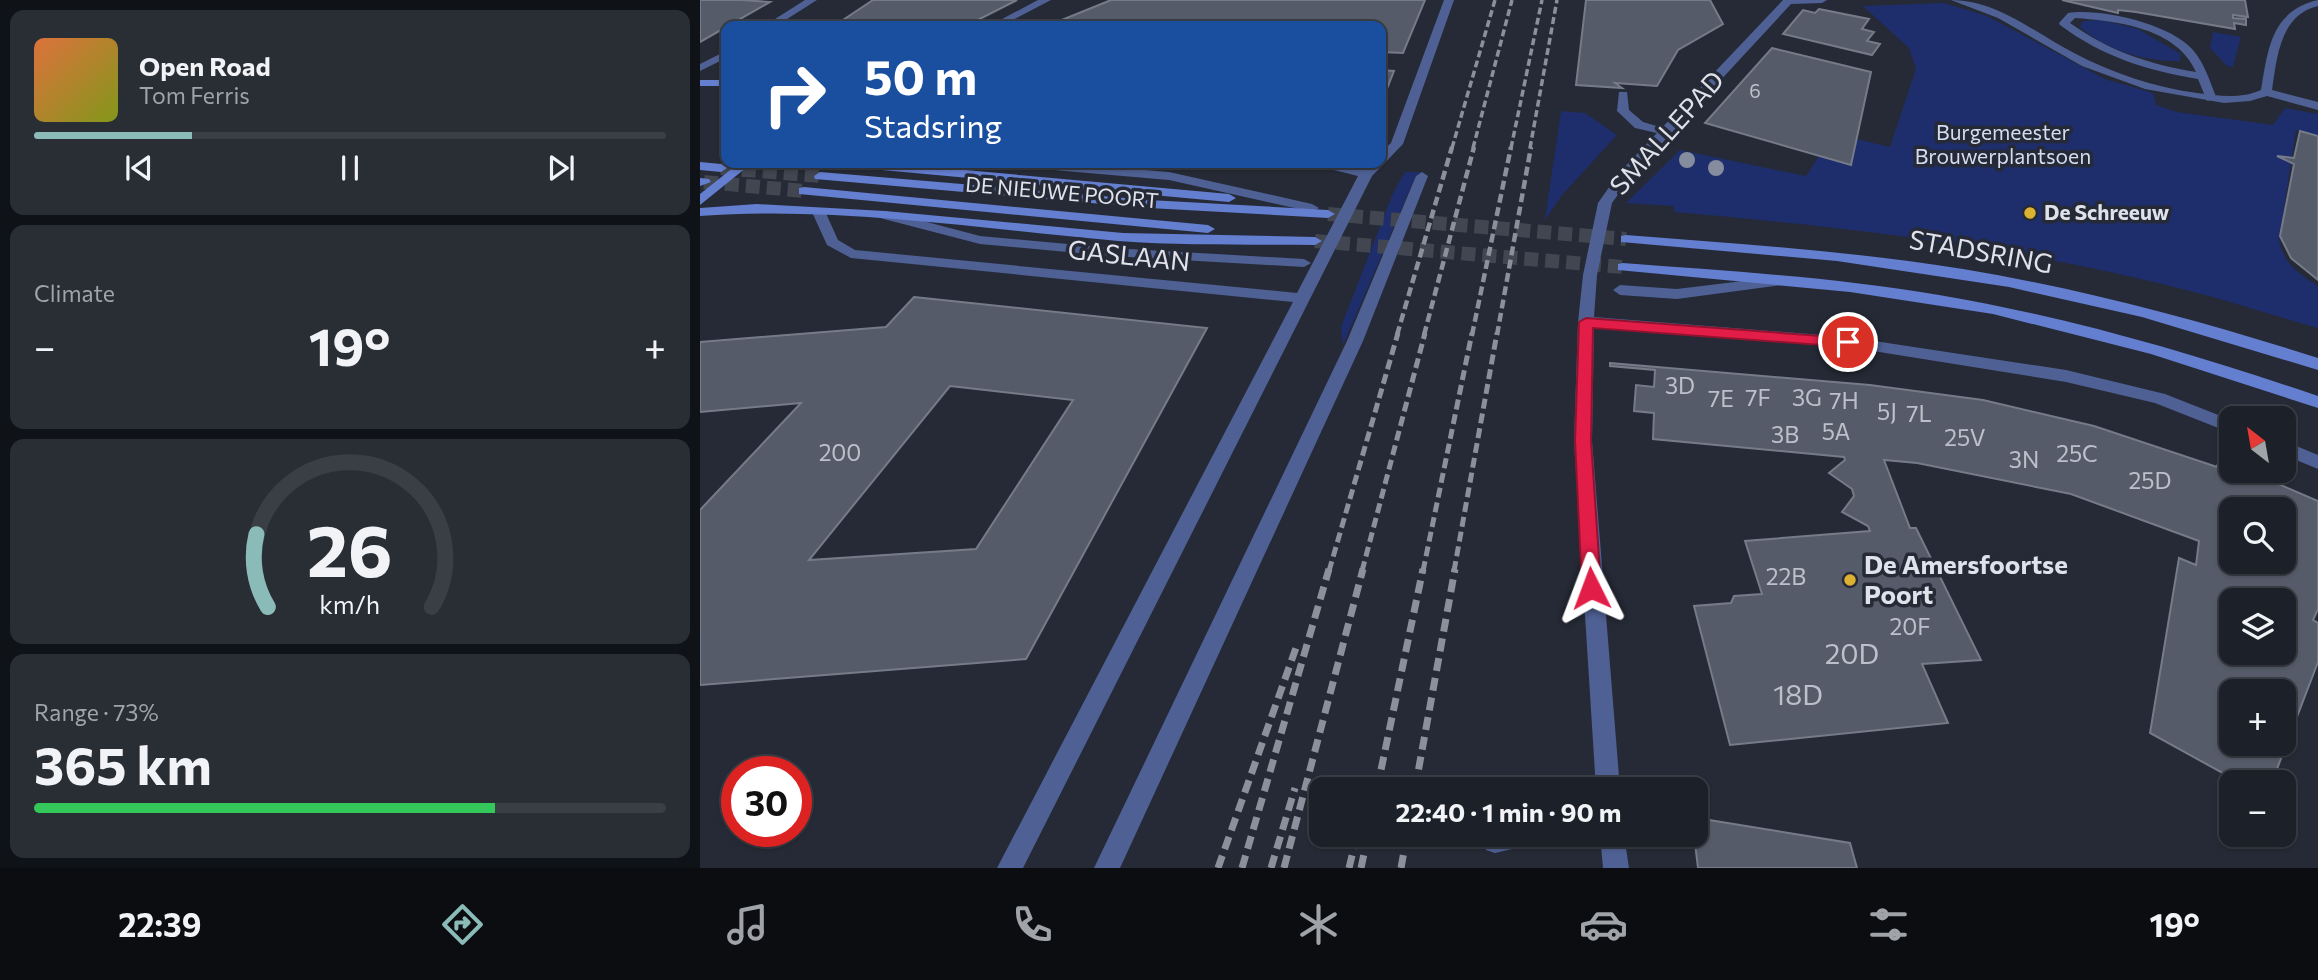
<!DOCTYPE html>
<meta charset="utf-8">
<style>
body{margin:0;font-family:Commissioner,sans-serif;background:#292d34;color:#f1f3f6;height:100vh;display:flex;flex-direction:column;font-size:26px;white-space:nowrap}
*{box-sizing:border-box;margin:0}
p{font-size:23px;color:#a0a3a8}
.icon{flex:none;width:38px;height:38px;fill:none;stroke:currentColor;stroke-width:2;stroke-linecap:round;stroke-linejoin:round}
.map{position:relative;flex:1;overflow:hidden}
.details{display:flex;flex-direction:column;gap:10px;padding:10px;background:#0f1216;width:700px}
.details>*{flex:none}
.top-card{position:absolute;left:21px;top:21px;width:665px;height:147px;border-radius:14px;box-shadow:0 2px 5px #0004,0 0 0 2px #3a3e45;background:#1a4fa0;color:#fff;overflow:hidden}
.needle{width:46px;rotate:329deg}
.controls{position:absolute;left:1519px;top:406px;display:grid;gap:14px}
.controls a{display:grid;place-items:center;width:77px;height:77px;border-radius:14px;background:#1c2028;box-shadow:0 2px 5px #0004,0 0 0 2px #3a3e45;font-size:35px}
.speed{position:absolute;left:21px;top:756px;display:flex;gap:14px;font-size:35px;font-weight:700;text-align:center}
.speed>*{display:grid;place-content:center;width:91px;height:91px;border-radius:50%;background:#1c2028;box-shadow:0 2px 5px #0004,0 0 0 2px #3a3e45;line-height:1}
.speed .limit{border:10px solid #d22;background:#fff;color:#111}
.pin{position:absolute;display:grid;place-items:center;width:60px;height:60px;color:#fff;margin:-30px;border:4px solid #fff;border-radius:50%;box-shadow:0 2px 7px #0007}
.me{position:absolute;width:77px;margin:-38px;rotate:357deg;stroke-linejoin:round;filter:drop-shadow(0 0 5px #0008)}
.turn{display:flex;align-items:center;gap:24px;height:147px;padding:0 28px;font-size:32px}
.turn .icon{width:91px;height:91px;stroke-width:2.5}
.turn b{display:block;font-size:49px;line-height:60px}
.big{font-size:52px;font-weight:700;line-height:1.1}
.details .widget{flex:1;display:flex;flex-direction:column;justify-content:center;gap:10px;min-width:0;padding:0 24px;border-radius:14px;background:#292d34}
.details .dial{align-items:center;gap:0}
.dial svg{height:182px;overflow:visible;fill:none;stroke:#3a3e45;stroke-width:7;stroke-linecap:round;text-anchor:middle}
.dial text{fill:#f1f3f6;stroke:none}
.song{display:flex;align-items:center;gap:21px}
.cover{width:84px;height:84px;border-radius:10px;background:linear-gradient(135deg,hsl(20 70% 55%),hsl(70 70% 35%))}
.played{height:7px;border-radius:4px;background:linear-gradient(90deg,#8bbbb9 25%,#3a3e45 25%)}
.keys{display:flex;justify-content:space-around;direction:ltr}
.heat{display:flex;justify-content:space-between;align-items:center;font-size:38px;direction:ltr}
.charge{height:10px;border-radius:5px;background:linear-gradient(90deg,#34c759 73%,#3a3e45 0)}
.trip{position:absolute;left:609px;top:777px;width:399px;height:70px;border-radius:14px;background:#1c2028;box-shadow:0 2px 5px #0004,0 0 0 2px #3a3e45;font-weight:700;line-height:70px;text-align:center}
.menu{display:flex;height:112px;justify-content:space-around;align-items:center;background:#0b0d10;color:#a0a3a8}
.menu .icon{width:49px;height:49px}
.menu .active{color:#8bbbb9}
.menu b{font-size:32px;color:#f1f3f6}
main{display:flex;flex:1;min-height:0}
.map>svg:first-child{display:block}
.green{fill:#1e2e6c}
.building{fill:#565b69;stroke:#757b89;stroke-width:2;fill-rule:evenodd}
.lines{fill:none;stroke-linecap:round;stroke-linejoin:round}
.secondary-tunnel{stroke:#414651;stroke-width:14;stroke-dasharray:14 7;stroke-linecap:butt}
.lane{fill:#4f6194;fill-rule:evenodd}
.street{fill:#4f6194;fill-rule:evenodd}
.secondary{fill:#647ed0;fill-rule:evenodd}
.rail-far3{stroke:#8c909a;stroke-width:3.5;stroke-dasharray:7 3.5;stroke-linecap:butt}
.rail-far2{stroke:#8c909a;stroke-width:4.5;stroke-dasharray:9 4.5;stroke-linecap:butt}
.rail-far1{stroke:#8c909a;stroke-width:5;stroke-dasharray:10 5;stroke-linecap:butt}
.rail{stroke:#8c909a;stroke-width:7;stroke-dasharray:13 7;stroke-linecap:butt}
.tree{fill:#858c9d}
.route{fill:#e11d48;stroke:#92132f;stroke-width:2}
.poi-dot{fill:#ddb233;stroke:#252a36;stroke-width:2.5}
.labels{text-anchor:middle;stroke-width:7;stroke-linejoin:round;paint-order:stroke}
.far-number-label{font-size:19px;fill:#bdc0ca}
.far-park-label{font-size:21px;fill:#d3dcf2;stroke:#252a36}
.far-street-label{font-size:21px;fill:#dfe2eb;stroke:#252a36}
.far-poi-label{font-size:21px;font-weight:bold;fill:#dfe2eb;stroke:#252a36;text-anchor:start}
.number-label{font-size:23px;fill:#bdc0ca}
.street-label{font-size:26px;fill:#dfe2eb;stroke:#252a36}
.poi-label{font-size:26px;font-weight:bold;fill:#dfe2eb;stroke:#252a36;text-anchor:start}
.near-number-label{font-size:28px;fill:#bdc0ca}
</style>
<main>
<section class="details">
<div class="widget">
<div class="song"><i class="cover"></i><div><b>Open Road</b><p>Tom Ferris</p></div></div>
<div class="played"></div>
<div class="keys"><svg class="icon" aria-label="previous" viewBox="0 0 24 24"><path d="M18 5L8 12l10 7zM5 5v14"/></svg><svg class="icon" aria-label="pause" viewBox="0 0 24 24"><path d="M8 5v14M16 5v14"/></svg><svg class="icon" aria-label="next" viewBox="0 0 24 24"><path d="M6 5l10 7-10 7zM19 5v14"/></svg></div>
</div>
<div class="widget"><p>Climate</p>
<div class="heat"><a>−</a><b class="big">19°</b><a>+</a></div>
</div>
<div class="widget dial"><svg viewBox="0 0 100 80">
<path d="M14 69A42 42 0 1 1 86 69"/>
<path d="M14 69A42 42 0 0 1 9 37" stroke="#8bbbb9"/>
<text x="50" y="56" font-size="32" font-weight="700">26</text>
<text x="50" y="72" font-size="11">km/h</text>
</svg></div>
<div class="widget"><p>Range · 73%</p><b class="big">365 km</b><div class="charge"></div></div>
</section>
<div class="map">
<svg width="1618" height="868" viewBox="0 0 1618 868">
<rect width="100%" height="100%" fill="#252a36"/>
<path class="green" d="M1244 3 1287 16 1405 79 1453 93 1456 105 1477 112 1573 125 1585 108 1618 114V135L1596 130 1579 240C1583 263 1599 274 1618 286V328C1575 316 1533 302 1490 291 1321 247 1148 227 975 212L973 206 926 203 980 150 1106 176 1119 156 1151 165 1157 139 1190 147 1216 69 1209 48 1163 6Z
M1401 20 1438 29 1481 54 1480 61C1445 62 1406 50 1380 27L1383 21Z
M1513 32 1541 37 1533 67 1527 66 1510 48Z
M861 111 885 113 917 135 862 195 845 220Z
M705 172H722L716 175 643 345 641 327 693 193Z"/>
<path class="building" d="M0 0H41L70 2 0 42Z
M173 0H317L266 26H134Z
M411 0H725L703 53 681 52V26H347Z
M886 0H1010L1023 24 978 50 957 86 915 83 922 88 876 85Z
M1362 0H1545L1548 17 1533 15V18L1546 19V25L1534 23 1535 29 1436 12 1418 10V13Z
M1119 9 1169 19 1162 29 1174 32 1167 41 1180 44 1172 55 1083 34 1103 10 1115 13Z
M1072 48 1171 72 1151 165 1005 123Z
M681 70 694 71 681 104Z
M1600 131 1618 136V280L1591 258 1580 236 1594 164 1577 156 1594 158Z
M214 297 507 328 326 659 0 685V510L101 403 0 412V342L186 327ZM250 386 373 400 276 549 109 560Z
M910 363 1170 385 1283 400 1394 426 1517 467 1519 459 1531 464V471H1548L1618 501V609L1613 620 1618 623V662L1572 782H1539L1450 733 1479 558 1496 565 1499 541 1371 494 1217 463 1184 460 1210 528H1216L1281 660 1222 664 1248 723 1030 745 994 606 1031 603 1034 596 1062 594 1045 541 1170 531 1168 526 1142 512 1154 496 1152 489 1129 473 1145 460 1144 457 953 439 954 413 934 411 936 385 954 387 955 370 910 366ZM1531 509H1584V562H1531ZM1531 600H1584V653H1531ZM1531 691H1584V744H1531Z
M1003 819 1150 843 1157 868H998L994 835 996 820Z"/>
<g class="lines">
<path class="secondary-tunnel" d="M21 168 120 176
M4 182 104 191
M628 214 926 239
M615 241 923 267"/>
<path class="lane" d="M744 0H754L703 144 672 176 323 868H297L593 302 151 258 127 245 112 212 119 208 124 209 138 240 155 250 597 293 658 176 606 163H630L663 170 670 163H681V152L691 143Z
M1368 13C1402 8 1470 24 1493 50 1505 64 1510 82 1517 99L1507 101 1498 79C1446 70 1403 57 1360 25L1359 23ZM1375 18C1417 21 1477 28 1496 72 1448 64 1409 51 1370 23Z
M919 92H927L929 110 943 122 970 130V136L935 128 917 111Z
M313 163H360L469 172 612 204 619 208 612 212 469 180 319 167Z
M722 172 728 176 663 341 420 868H394L647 341 716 176Z
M185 211 280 236 411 248 604 259 611 263 604 267 411 256 280 244 180 218V212Z
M1084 276 1091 281 1089 284 977 299 920 295 913 290 920 285 977 289Z
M785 835H836L833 844 795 853 786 850 783 841Z"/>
<path class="street" d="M105 0H117L76 26H64Z
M338 0H351L301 26H289Z
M1083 0H1127L1122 3 1091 4 929 179 912 203 897 275 894 317 1148 337 1366 370 1465 394 1531 420V433L1455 403 1366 382 1148 347 894 328 892 441 920 789H896L874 441 878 322 883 275 898 203 919 173Z
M1251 0C1297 0 1335 33 1374 53 1412 73 1453 87 1497 93 1518 96 1541 99 1561 90 1568 49 1571 11 1618 0V6C1580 15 1577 57 1572 90L1618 102V110L1567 96 1550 101 1524 103 1445 89 1382 66 1298 18Z
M26 51V58L0 71V64Z
M1584 441 1618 455V469L1584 455Z
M900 835H924L929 868H903Z"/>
<path class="secondary" d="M0 80H26V86H0Z
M0 162 21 164 27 168 21 172 0 170Z
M39 163H52L0 205V194Z
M143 163H188L529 194 536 198 529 202 149 167Z
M120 172 449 200 628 210 635 214 628 218 449 208 115 179 114 176Z
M0 178 9 179 11 182 0 186Z
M104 187 508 225 515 229 508 233 99 194V188Z
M57 204 185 211 423 233 615 237 622 241 615 245C550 244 483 246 418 241 280 229 139 206 0 216V208Z
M926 235C1039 244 1152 251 1263 269 1384 289 1502 321 1618 358V370L1442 317 1309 287 1137 261 921 242V236Z
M923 263C1028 271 1135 277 1239 295 1369 317 1494 354 1618 396V408L1451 354 1293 314 1150 292 918 270V264Z"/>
<path class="rail-far3" d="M752 148 795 0
M773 148 812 0
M811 148 842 0
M830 148 857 0"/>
<path class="rail-far2" d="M697 335 752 147
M724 335 774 147
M772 335 811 147
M797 335 831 147"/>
<path class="rail-far1" d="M629 571 698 333
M662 571 725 333
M723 571 772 333
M754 571 797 333"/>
<path class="rail" d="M677 789 723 569
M715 789 755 569
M518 868 597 645
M542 868 629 569
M571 868 595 788
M584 868 663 569
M649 868 657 835
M661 868 668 835
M701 868 707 835"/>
</g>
<g class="tree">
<circle cx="987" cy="160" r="8"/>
<circle cx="1016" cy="168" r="8"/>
</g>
<path class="route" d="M886 318 1148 338 1156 342 1148 347 893 328 891 441 901 588 898 594H885L882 588 875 441 879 322Z"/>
<g class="poi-dot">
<circle cx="1330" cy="213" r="7"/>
<circle cx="1150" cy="580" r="7"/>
</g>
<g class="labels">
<g class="far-number-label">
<text x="1055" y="98">6</text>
</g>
<g class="far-park-label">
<text x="1303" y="140">Burgemeester<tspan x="1303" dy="24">Brouwerplantsoen</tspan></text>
</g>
<g class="far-street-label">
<text transform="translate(362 193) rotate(5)" y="7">DE NIEUWE POORT</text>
</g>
<g class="far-poi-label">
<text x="1344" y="220">De Schreeuw</text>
</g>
<g class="number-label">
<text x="980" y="394">3D</text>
<text x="1058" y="406">7F</text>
<text x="1107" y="406">3G</text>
<text x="1021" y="407">7E</text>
<text x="1144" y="409">7H</text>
<text x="1187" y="420">5J</text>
<text x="1219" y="422">7L</text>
<text x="1136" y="440">5A</text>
<text x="1085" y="443">3B</text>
<text x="1265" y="446">25V</text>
<text x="140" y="461">200</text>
<text x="1377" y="462">25C</text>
<text x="1324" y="468">3N</text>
<text x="1450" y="489">25D</text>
<text x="1086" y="585">22B</text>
<text x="1210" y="635">20F</text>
</g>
<g class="street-label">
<text transform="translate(967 133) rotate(-48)" y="9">SMALLEPAD</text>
<text transform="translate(1281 252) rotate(10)" y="9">STADSRING</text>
<text transform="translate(429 256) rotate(6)" y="9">GASLAAN</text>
</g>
<g class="poi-label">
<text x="1164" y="574">De Amersfoortse<tspan x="1164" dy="30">Poort</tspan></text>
</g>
<g class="near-number-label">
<text x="1152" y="664">20D</text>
<text x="1098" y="705">18D</text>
</g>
</g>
</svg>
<div class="controls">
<a><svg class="needle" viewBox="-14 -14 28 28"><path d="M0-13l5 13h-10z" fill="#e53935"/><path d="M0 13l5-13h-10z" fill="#a0a3a8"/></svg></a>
<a><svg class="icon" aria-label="search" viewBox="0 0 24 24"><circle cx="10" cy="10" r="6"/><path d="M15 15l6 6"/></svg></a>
<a><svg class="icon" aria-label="layers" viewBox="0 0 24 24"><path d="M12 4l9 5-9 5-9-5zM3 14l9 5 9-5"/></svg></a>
<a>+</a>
<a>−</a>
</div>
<div class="speed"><div class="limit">30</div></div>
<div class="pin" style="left:1148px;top:342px;background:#d93025"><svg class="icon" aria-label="arrive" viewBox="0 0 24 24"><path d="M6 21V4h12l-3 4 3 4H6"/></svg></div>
<svg class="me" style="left:891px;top:588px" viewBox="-20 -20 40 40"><path d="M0-17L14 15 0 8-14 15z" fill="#e11d48" stroke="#fff" stroke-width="4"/></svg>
<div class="trip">22:40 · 1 min · 90 m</div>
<div class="top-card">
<div class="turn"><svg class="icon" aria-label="right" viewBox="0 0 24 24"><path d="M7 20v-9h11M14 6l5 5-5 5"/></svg><div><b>50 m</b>Stadsring</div></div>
</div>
</div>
</main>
<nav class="menu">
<b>22:39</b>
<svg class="icon active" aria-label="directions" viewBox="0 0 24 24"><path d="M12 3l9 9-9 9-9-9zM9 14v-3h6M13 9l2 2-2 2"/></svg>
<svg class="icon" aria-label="music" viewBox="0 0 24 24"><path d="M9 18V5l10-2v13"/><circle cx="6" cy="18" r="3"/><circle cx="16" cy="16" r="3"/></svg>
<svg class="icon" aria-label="phone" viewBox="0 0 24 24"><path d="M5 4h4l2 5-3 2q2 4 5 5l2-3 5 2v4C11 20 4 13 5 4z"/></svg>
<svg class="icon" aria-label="climate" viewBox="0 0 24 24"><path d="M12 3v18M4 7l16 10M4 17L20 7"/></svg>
<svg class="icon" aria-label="car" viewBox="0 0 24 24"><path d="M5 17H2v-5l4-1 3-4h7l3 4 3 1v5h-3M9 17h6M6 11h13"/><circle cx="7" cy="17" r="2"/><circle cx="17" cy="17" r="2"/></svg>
<svg class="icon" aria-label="filters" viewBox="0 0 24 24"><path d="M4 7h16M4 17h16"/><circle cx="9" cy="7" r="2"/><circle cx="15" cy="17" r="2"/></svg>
<b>19°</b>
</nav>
